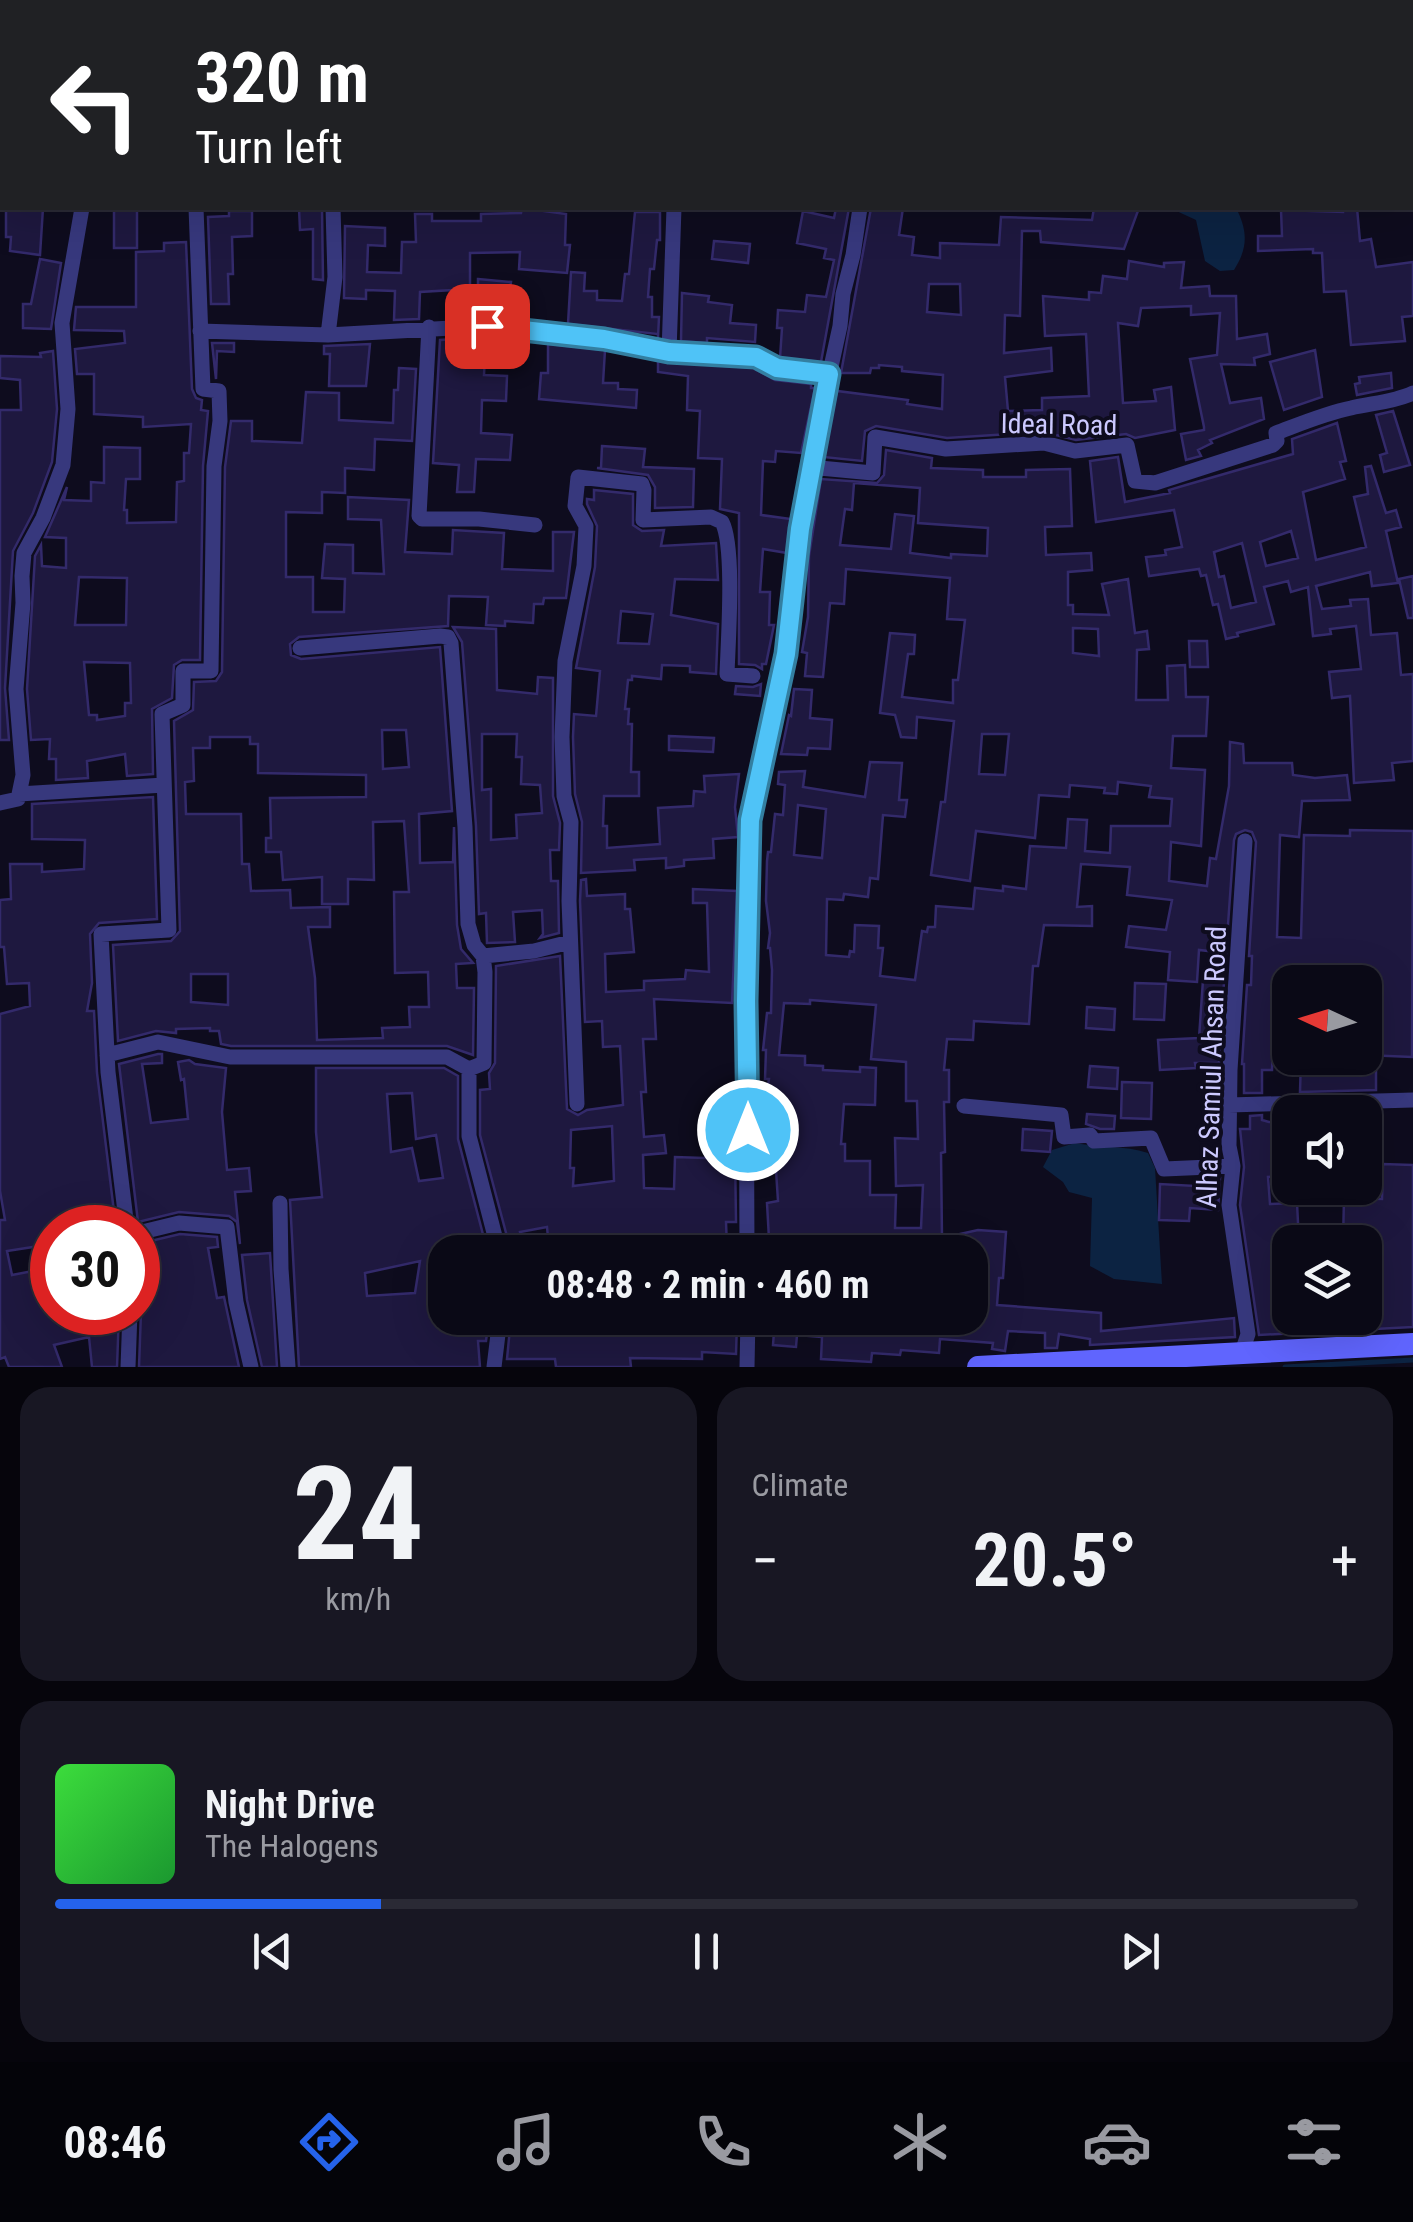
<!DOCTYPE html>
<meta charset="utf-8">
<style>
body{margin:0;font-family:"Roboto Condensed",sans-serif;background:#181723;color:#f1f3f6;height:100vh;display:flex;flex-direction:column;font-size:38px;white-space:nowrap}
*{box-sizing:border-box;margin:0}
p{font-size:32px;color:#999aa1}
.icon{flex:none;width:55px;height:55px;fill:none;stroke:currentColor;stroke-width:2;stroke-linecap:round;stroke-linejoin:round}
.map{position:relative;height:1367px;overflow:hidden}
.details{display:flex;flex-direction:column;gap:20px;padding:20px;background:#06050c;flex:1}
.details>*{flex:none}
.top-card{position:absolute;left:0px;top:0px;width:1415px;height:210px;box-shadow:0 10px 40px #0002,0 0 0 2px #2a2a35;background:#202124;color:#fff;overflow:hidden}
.needle{width:65px;rotate:274deg}
.tools{position:absolute;left:1272px;top:965px;display:grid;gap:20px}
.tools a{display:grid;place-items:center;width:110px;height:110px;border-radius:20px;background:#0a0916;box-shadow:0 10px 40px #0002,0 0 0 2px #2a2a35;font-size:50px}
.speed{position:absolute;left:30px;top:1205px;display:flex;gap:20px;font-size:50px;font-weight:700;text-align:center}
.speed>*{display:grid;place-content:center;width:130px;height:130px;border-radius:50%;background:#0a0916;box-shadow:0 10px 40px #0002,0 0 0 2px #2a2a35;line-height:1}
.speed .limit{border:15px solid #d22;background:#fff;color:#111}
.pin{position:absolute;display:grid;place-items:center;width:85px;height:85px;color:#fff;margin:-42px;border-radius:20px;box-shadow:0 5px 15px #0006}
.me{position:absolute;width:110px;margin:-55px;rotate:0deg;stroke-linejoin:round;filter:drop-shadow(0 0 8px #0008)}
.turn{display:flex;align-items:center;gap:35px;height:210px;padding:0 30px;font-size:45px}
.turn .icon{width:130px;height:130px;stroke-width:2.5}
.turn b{display:block;font-size:70px;line-height:85px}
.big{font-size:75px;font-weight:700;line-height:1.1}
.details .widget{flex:1;display:flex;flex-direction:column;justify-content:center;gap:15px;min-width:0;padding:0 35px;border-radius:30px;background:#181723}
.details .dial{align-items:center;gap:0}
.dial b{font-size:130px;line-height:1}
.song{display:flex;align-items:center;gap:30px}
.cover{width:120px;height:120px;border-radius:15px;background:linear-gradient(135deg,hsl(120 70% 55%),hsl(130 70% 35%))}
.played{height:10px;border-radius:5px;background:linear-gradient(90deg,#2563eb 25%,#2a2a35 25%)}
.keys{display:flex;justify-content:space-around;direction:ltr}
.heat{display:flex;justify-content:space-between;align-items:center;font-size:55px;direction:ltr}
.details .tiles{flex:1;display:grid;gap:20px;grid-template-columns:1fr 1fr}
.widget:last-child{grid-column:span 2}
.trip{position:absolute;left:428px;top:1235px;width:560px;height:100px;border-radius:30px;background:#0a0916;box-shadow:0 10px 40px #0002,0 0 0 2px #2a2a35;font-weight:700;line-height:100px;text-align:center}
.tab-bar{display:flex;height:160px;justify-content:space-around;align-items:center;background:#040409;color:#999aa1}
.tab-bar .icon{width:70px;height:70px}
.tab-bar .on{color:#2563eb}
.tab-bar b{font-size:45px;color:#f1f3f6}
.map>svg:first-child{display:block}
.water{fill:#0c2342}
.lines{fill:none;stroke-linecap:round;stroke-linejoin:round}
.stream{stroke:#0c2342;stroke-width:5}
.building{fill:#1e183f;stroke:#332a6b;stroke-width:2.5;fill-rule:evenodd}
.street{stroke:#37387d;stroke-width:15}
.secondary{stroke:#6065fe;stroke-width:22}
.route-casing{stroke:#337fa1;stroke-width:25}
.route{stroke:#4fc3f7;stroke-width:18}
.labels{text-anchor:middle;stroke-width:8;stroke-linejoin:round;paint-order:stroke}
.street-label{font-size:28px;fill:#ccc9ff;stroke:#0e0c1e}
</style>
<div class="map">
<svg width="1413" height="1367" viewBox="0 0 1413 1367">
<rect width="100%" height="100%" fill="#0e0c1e"/>
<path class="water" d="M1170 208H1236C1248 231 1248 248 1234 270L1220 271 1205 261 1196 220Z
M1075 1143C1100 1148 1124 1145 1148 1153L1155 1168 1162 1284 1114 1279 1090 1266 1092 1198 1069 1192 1063 1182 1043 1167 1052 1150Z"/>
<g class="lines">
<path class="stream" d="M1285 1367 1413 1360"/>
</g>
<path class="building" d="M6 208H43L40 255 10 251 11 237H6Z
M114 208H137V248H114Z
M299 208H322L323 280 313 279V229L300 230Z
M522 208 566 214 565 245H570L567 273 519 269 520 252 470 253V289L420 292 419 319 394 320 395 291 366 290V299L344 298 345 226 385 228V246L368 245 367 272 401 273 402 242H416L415 214H432V221H481V214L521 213Z
M836 208H849L821 362 780 358 782 328H777L778 310 805 312 807 295 826 297 834 260 824 258 826 249 797 243 803 211 834 218Z
M871 208H903L899 235 914 237 912 255 940 258V243L999 245 1001 217 1092 220 1094 208H1139L1124 249 1041 242 1040 231H1022L1020 316 1005 315 1004 353 1051 348 1052 371 1005 377 1008 411 1042 410V398L1089 396 1086 334 1045 336 1043 296 1089 300V292L1101 293 1103 276 1127 279 1129 261 1164 267V263L1184 262 1181 288 1209 286 1210 296H1236L1237 339 1267 334 1270 354 1254 358 1255 365 1221 364 1230 403 1261 398 1264 419 1210 440 1212 443 1198 450 1201 456 1186 460 1181 434 1204 430V427L1190 359 1217 355 1220 313 1191 315V306L1141 308 1138 326 1118 323 1123 403 1156 401 1154 390 1171 387 1175 430 1135 438 1126 434 1076 440 1044 432 947 438 876 426 865 431 862 461 823 457 837 391 908 400 907 404 942 409 943 375 902 371V367L879 365V368H871L870 373H841ZM929 284H960L961 315 927 312Z
M1343 208H1357L1360 241 1371 239 1376 267 1413 262V316L1402 317 1405 341 1351 345 1346 291 1324 292 1322 253H1313V249L1258 251V236H1282L1281 210 1343 212Z
M229 211H252V236L232 237 233 274H228L229 304H211L208 217 229 216Z
M635 212H660V240H657L654 269H650L648 297H652V317H659L658 338V334L568 324 571 272 585 273 584 291H597V300L622 301 625 274H629Z
M714 241 750 244 748 263 712 259Z
M186 242 192 389 196 398 202 400 201 410 208 411 203 466 200 660H182L174 665 172 698 152 709 153 774 127 776 125 754 87 761 88 778 56 780V759H49L50 739 31 740 27 689 35 556 41 545 42 566 66 568V538L45 537 67 487 64 500 91 501V482L104 483V447L140 448V479H126L124 510H127V523L176 522 177 482 184 481V453H189L191 424 143 427V417L94 414V374H77L75 349 125 343 124 331 74 330 76 307H136V252L164 251V243ZM79 577 127 578 126 625H75ZM84 662 130 663 131 703H125V716L97 720V715H89Z
M40 259 61 263 51 329 23 328V304H31Z
M478 279 511 282 509 296H504L505 315H478Z
M682 293 709 296 708 302 732 305 730 323 756 325 755 342 707 338V343L681 341Z
M486 337 484 375 507 376 506 401 482 400 481 433 512 435 510 460 476 459 474 492H457L459 465 433 463 440 340Z
M212 343H234V352L217 351 216 379Z
M370 344 366 386H329L330 354H324V346Z
M548 344 605 350 603 383H618V389L637 390 636 408 539 399 541 373H548Z
M1315 350 1322 397 1284 410 1270 362Z
M53 351 57 409 52 462 33 513 13 551 5 688 9 740H0V410H21L20 380 0 378V356L41 357 40 353Z
M658 361 753 368 775 380 811 384V388H815L801 453 776 451 775 462 763 461 761 515 791 519 787 553 763 549 760 592H770L769 625H774L766 664H762V669L755 665 739 664V513L720 509 722 459 698 458 700 411 687 410 688 376 658 372Z
M399 368 416 369 412 441 375 439 374 470 345 468V493L322 492V513L286 512V577H313V612H344L345 579 322 578 325 544 353 545V573L384 574 381 520 348 519V497L409 500 405 552 452 554 453 530 504 533 502 569 553 571V532H574L566 598H544L543 604H534L533 623 505 621V626L486 625 488 597 449 596 448 626 299 637 290 644 291 655 301 659 440 647 452 811 419 814 420 863 453 862 454 827 457 925 461 949 473 963 456 964 457 988H474L473 1055 447 1046H231L221 1044 219 1031H210V1028L176 1029V1033L156 1031 118 1041 113 945 171 941 180 931 174 721 193 710 194 682 216 681 222 672 225 467 231 421H252V441L302 443 306 392 339 393V420L393 423 394 390H398ZM382 730H406L409 767 383 769ZM210 737H250V744H258V773L366 775V797L270 798 271 838H266V852H281L283 880 322 877V904H348V879L374 880 373 822 404 821 409 892H394L395 973 428 972 429 1007H409L410 1027 382 1028 383 1038 317 1040 315 978 308 927H330V907L291 908 290 890 251 891 249 864H242L241 814H186L185 782 194 781 193 748H210ZM191 974H228V1005L191 1002Z
M1391 373 1392 388 1357 395 1355 384 1360 383 1359 377Z
M1393 411 1410 465 1384 472 1380 455 1387 453 1376 415Z
M1337 423 1346 461 1340 462 1345 479 1303 492 1316 560 1366 547 1354 497 1368 494 1365 467 1371 466 1386 513 1396 510 1401 527 1386 531 1398 583 1372 586 1370 572 1316 586 1322 609 1351 606 1350 600 1368 599 1371 635 1397 633 1401 675 1413 674V761L1392 763 1394 780 1354 783 1350 696 1332 698 1329 672 1361 669 1356 626 1330 629 1331 634 1313 636 1308 587 1291 592 1288 581 1264 587 1274 624 1237 633 1238 636 1226 639 1218 604 1213 605 1206 575 1201 576 1199 569 1149 576 1146 557 1166 555 1165 550 1182 547 1174 510 1096 522 1090 461 1118 457 1125 502 1170 493 1169 490 1186 485 1293 454 1292 439ZM1291 531 1298 558 1266 566 1260 542ZM1242 543 1256 602 1231 608 1224 576 1219 577 1214 552Z
M602 446 645 449 643 467 694 469 693 507 655 508V487L648 475 597 468H601Z
M886 450 932 458 931 468 983 470V477H1026V470L1070 469 1072 526 1045 527 1046 555 1091 553 1092 570 1068 572V605H1073V614L1109 615 1102 584 1128 579 1135 633 1147 631 1149 649 1137 650 1136 700H1168L1167 666 1185 665 1186 697H1208L1206 736H1173L1171 768 1205 770 1201 846 1171 842 1169 881 1207 886 1210 858 1216 859 1229 786 1230 742 1243 744 1244 763H1292L1293 775 1315 778 1347 775 1350 800 1302 801 1299 837 1280 835 1277 937 1301 938 1304 835 1350 836V830L1413 831 1412 1057 1365 1055V982H1275L1272 1070H1262V1093H1244V1064H1242L1247 985H1251L1252 956H1249L1256 842 1252 832 1245 830 1236 834 1234 840 1226 953 1199 950 1197 982 1168 980 1170 952 1126 947 1129 926 1166 930 1172 900 1127 895 1130 867 1081 864 1077 907 1092 906V926L1044 925 1038 966H1033L1029 1024 974 1021 973 1040 947 1039 944 1070H949V1102H944L945 1152 941 1153 942 1238 978 1230 1006 1232 1003 1278H999L997 1305 1101 1313V1331L1234 1318 1235 1337 1090 1345V1339L1059 1334 1057 1348H1045V1333L1008 1331 1005 1351 992 1349 993 1343 940 1339 939 1353 901 1350 900 1355 872 1353 871 1362 821 1359 822 1337 797 1335 796 1347 773 1345 775 1318 860 1323 861 1318 970 1320 971 1279H975L977 1252H777L778 1239H769L767 1203 778 1201 774 1140H768L766 1098 769 1079H765L766 1050H763L767 1013H771L772 970 770 948H768L770 933 766 901 767 861 768 852H771L775 814 783 815 785 785 778 784 779 772 805 771 803 787 865 797 870 762 902 763 899 800H907L905 817 883 815 878 879 870 878 868 897 844 894 843 900 827 899 826 955 849 957 850 951 854 952 855 925 879 926 878 948H883L880 976 915 980 922 931 927 932 928 927H935L936 906 973 909 975 888 1003 891V886L1026 889 1030 846 1066 848 1068 819 1087 820 1085 851 1110 853 1111 826H1170L1172 799 1149 797 1151 786 1118 782 1117 794 1104 793 1105 788 1070 785 1069 797 1039 795 1035 838 976 831 970 881 931 875 941 802H945L954 721 917 717 916 738 901 737 895 715 880 713 890 633 915 635 914 654H908L902 697 953 703V680H958L965 620 947 619 950 578 846 569 844 604 830 603 823 677 805 676 807 653 802 652 808 617 809 556 821 479 877 483 884 475ZM854 483 920 488 918 523 988 528 987 556 951 554V558L910 553 914 516 895 514 891 549 840 545 845 509 852 510ZM1073 628 1098 629 1099 656 1073 653ZM982 734H1009L1005 775 979 774ZM798 805 826 809 822 858 794 855ZM810 1000 876 1005 871 1059 906 1062V1101H917L918 1139 895 1138 896 1186 923 1185 921 1228H895L896 1195H870V1161H845V1144H841L844 1104 875 1105 876 1068 860 1067V1072L823 1070V1066L805 1065V1056L779 1055 784 1003 810 1004Z
M594 490 633 494V525L642 531 664 530 661 546 716 543 718 580 675 579 671 615 718 624 716 674 690 672V666L662 665 661 679 632 676V680H628L625 709H629L628 724H632L631 772H639V796H604L603 826H607V848L660 844 658 808 693 806 694 791 705 792 704 776 739 774 735 807 738 837 713 839 714 858 684 860V866L666 868V858L634 860 635 870 581 873 582 822 575 794 573 737 574 714 596 716 600 671 576 668 595 567 597 526 587 504V499L594 500ZM621 611 653 614 649 644 618 643Z
M1413 576V618H1408L1399 579Z
M453 627 496 629 497 690 537 694 538 677 553 678V796L560 823 559 850H550L551 881H558L559 933 540 938 543 934 542 910 513 912 515 942 487 943 486 913 479 914 476 826 462 642ZM482 734H517L516 757H522L521 784 540 785 542 813 516 815 517 838 491 840V789L482 790Z
M1189 641H1207L1208 667H1190Z
M761 684 760 696 735 694 736 686 753 687Z
M794 689 812 690 810 718 832 720 830 749 808 748 807 755 781 754 789 715 791 716Z
M669 736 714 738 713 752 669 750Z
M153 797 157 919 99 923 90 934 92 983 87 1011H94L97 1073 116 1228H52V1312H119L117 1367H92L89 1337 54 1345 62 1367H9L5 1357 0 1359V1220H5L0 1191V1014L30 1006 29 983 7 984 4 947H0V900L11 899 10 864H42V872L84 869 85 840 32 839V804ZM33 1247 38 1270 12 1275 7 1251Z
M586 879 587 896 625 894V909H630L634 952 605 954 606 992 644 990V981L685 979 686 970 709 972 707 903H693V889L737 891 732 1003 654 999 656 1039H643L646 1092H641L644 1137 664 1135 666 1153 643 1155 644 1188 674 1189 675 1157 705 1158 707 1151 735 1152 736 1222H726L727 1248 649 1247V1252H577V1246L549 1248 547 1227 520 1232 522 1241 509 1244 480 1135V1090L490 1089 489 1073 495 1063 496 966 560 956 567 1109 578 1115 587 1110 623 1105 620 1046 603 1047 602 1021 585 1022 580 901 581 880ZM612 1126 614 1181 573 1186 574 1168H570L571 1130Z
M1203 980 1224 982 1219 1063H1195L1196 1068 1160 1070 1158 1040 1199 1038Z
M1135 983 1166 984 1164 1020 1134 1019Z
M1087 1007 1115 1009 1114 1030 1086 1028Z
M158 1054H162V1063L142 1064 151 1123 188 1119 184 1079 181 1080 178 1062 189 1060 195 1064 226 1068 222 1112 227 1170 249 1168 251 1191 235 1192 240 1244 237 1222 229 1216 179 1212 138 1222 119 1064Z
M1301 1058H1320V1071L1376 1067V1090L1300 1092Z
M1090 1066 1118 1068 1117 1089 1088 1087Z
M316 1068H444L458 1076V1139L486 1246 445 1252V1318H489L486 1341H478L480 1367H299L290 1200 322 1197 316 1132ZM412 1093 416 1139 436 1135 443 1178 419 1181 412 1148 391 1152 387 1094ZM420 1261 415 1293 367 1296 365 1273Z
M1122 1082 1152 1083 1151 1119 1121 1118Z
M1087 1114 1115 1116 1114 1129H1100L1086 1124Z
M1262 1115V1120L1269 1122H1290V1176L1268 1177 1270 1204 1297 1203 1299 1242H1290V1270H1284L1286 1320 1365 1318V1242H1343L1344 1198 1382 1199 1383 1164 1413 1165V1327L1259 1335 1240 1205 1244 1167 1240 1129H1250V1116Z
M1023 1129 1052 1131 1050 1152 1022 1150Z
M1220 1178 1218 1210 1190 1208 1189 1221 1159 1220 1160 1184 1195 1186V1179Z
M180 1234 217 1237 218 1247 208 1248 217 1298 224 1297 239 1367H139L141 1312 138 1304V1244Z
M270 1253 277 1367H262L247 1300 242 1255Z
M511 1318H629L630 1332 682 1331 683 1326 721 1328 722 1321 737 1322 736 1354 702 1352V1359L630 1358 631 1367H556L555 1359H507Z"/>
<g class="lines">
<path class="street" d="M290 0 291 2
M551 0V2
M710 0V2
M92 2V0
M190 2V0
M1042 2V0
M1412 102H1413
M429 327 419 516 422 519H479L535 525
M200 331 328 335 487 326 605 339 669 352 756 357 777 369 829 374
M328 335 335 277 333 208
M669 352 674 208
M809 467 873 473 875 437 946 449 1044 443 1075 451 1127 445 1135 481 1155 483 1273 445 1277 441 1276 433C1300 424 1326 413 1351 408 1372 403 1394 402 1413 393
M300 648 440 636 448 637 451 643 465 827 468 924 474 945 483 956 485 972 484 1063 469 1069V1136L499 1252
M19 794 164 785
M0 803 18 799 23 775 16 689 23 603 22 576 24 553 43 518 63 465 68 409 62 323 82 208
M483 956 534 951 570 942
M107 1055 158 1042 230 1057H447L469 1069
M577 1104 569 901 571 822 564 796 562 737 565 661 584 566 586 526 575 506 578 477 642 484 644 490 643 520 711 517 722 522C735 546 728 643 727 674L753 676
M1229 1105 1413 1100
M964 1106 1061 1115 1064 1137 1090 1135 1094 1141 1151 1138 1164 1169 1233 1166
M280 1203 281 1269 288 1367
M127 1228 108 1072 101 934 169 930 162 714 183 705V671H211L214 466 220 421 219 391 203 389 196 208
M138 1233 179 1223 227 1227 236 1302 251 1367
M747 1252 746 1001 750 821 786 654 809 467 840 326 843 294 853 255 860 208
M1242 1352 1248 1334 1229 1205 1233 1166 1229 1146 1230 1070 1245 841
M128 1367 130 1312
M494 1367 500 1318
M747 1367 748 1318"/>
<path class="secondary" d="M1339 0 1340 2
M1412 175 1413 176
M978 1367 1413 1344"/>
</g>
<g class="lines">
<g class="route-casing">
<path id="route" d="M487 326 604 339 669 352 756 357 777 368 829 374 800 529 786 654 750 820 746 1001 748 1130"/>
</g>
<use href="#route" class="route"/>
</g>
<g class="labels">
<g class="street-label">
<text transform="translate(1059 424) rotate(1)" y="10">Ideal Road</text>
<text transform="translate(1211 1067) rotate(-88)" y="10">Alhaz Samiul Ahsan Road</text>
</g>
</g>
</svg>
<div class="tools">
<a><svg class="needle" viewBox="-14 -14 28 28"><path d="M0-13l5 13h-10z" fill="#e53935"/><path d="M0 13l5-13h-10z" fill="#999aa1"/></svg></a>
<a><svg class="icon" aria-label="sound" viewBox="0 0 24 24"><path d="M4 9h4l5-4v14l-5-4H4zM17 9q2 3 0 6"/></svg></a>
<a><svg class="icon" aria-label="layers" viewBox="0 0 24 24"><path d="M12 4l9 5-9 5-9-5zM3 14l9 5 9-5"/></svg></a>
</div>
<div class="speed"><div class="limit">30</div></div>
<div class="pin" style="left:487px;top:326px;background:#d93025"><svg class="icon" aria-label="arrive" viewBox="0 0 24 24"><path d="M6 21V4h12l-3 4 3 4H6"/></svg></div>
<svg class="me" style="left:748px;top:1130px" viewBox="-20 -20 40 40"><circle r="17" fill="#4fc3f7" stroke="#fff" stroke-width="3"/><path d="M0-11L8 9 0 5-8 9z" fill="#fff"/></svg>
<div class="trip">08:48 · 2 min · 460 m</div>
<div class="top-card">
<div class="turn"><svg class="icon" aria-label="left" viewBox="0 0 24 24"><path d="M17 20v-9H6M10 6l-5 5 5 5"/></svg><div><b>320 m</b>Turn left</div></div>
</div>
</div>
<section class="details">
<div class="tiles">
<div class="widget dial"><b>24</b><p>km/h</p></div>
<div class="widget"><p>Climate</p>
<div class="heat"><a>−</a><b class="big">20.5°</b><a>+</a></div>
</div>
<div class="widget">
<div class="song"><i class="cover"></i><div><b>Night Drive</b><p>The Halogens</p></div></div>
<div class="played"></div>
<div class="keys"><svg class="icon" aria-label="previous" viewBox="0 0 24 24"><path d="M18 5L8 12l10 7zM5 5v14"/></svg><svg class="icon" aria-label="pause" viewBox="0 0 24 24"><path d="M8 5v14M16 5v14"/></svg><svg class="icon" aria-label="next" viewBox="0 0 24 24"><path d="M6 5l10 7-10 7zM19 5v14"/></svg></div>
</div>
</div>
</section>
<nav class="tab-bar">
<b>08:46</b>
<svg class="icon on" aria-label="directions" viewBox="0 0 24 24"><path d="M12 3l9 9-9 9-9-9zM9 14v-3h6M13 9l2 2-2 2"/></svg>
<svg class="icon" aria-label="music" viewBox="0 0 24 24"><path d="M9 18V5l10-2v13"/><circle cx="6" cy="18" r="3"/><circle cx="16" cy="16" r="3"/></svg>
<svg class="icon" aria-label="phone" viewBox="0 0 24 24"><path d="M5 4h4l2 5-3 2q2 4 5 5l2-3 5 2v4C11 20 4 13 5 4z"/></svg>
<svg class="icon" aria-label="climate" viewBox="0 0 24 24"><path d="M12 3v18M4 7l16 10M4 17L20 7"/></svg>
<svg class="icon" aria-label="car" viewBox="0 0 24 24"><path d="M5 17H2v-5l4-1 3-4h7l3 4 3 1v5h-3M9 17h6M6 11h13"/><circle cx="7" cy="17" r="2"/><circle cx="17" cy="17" r="2"/></svg>
<svg class="icon" aria-label="filters" viewBox="0 0 24 24"><path d="M4 7h16M4 17h16"/><circle cx="9" cy="7" r="2"/><circle cx="15" cy="17" r="2"/></svg>
</nav>
